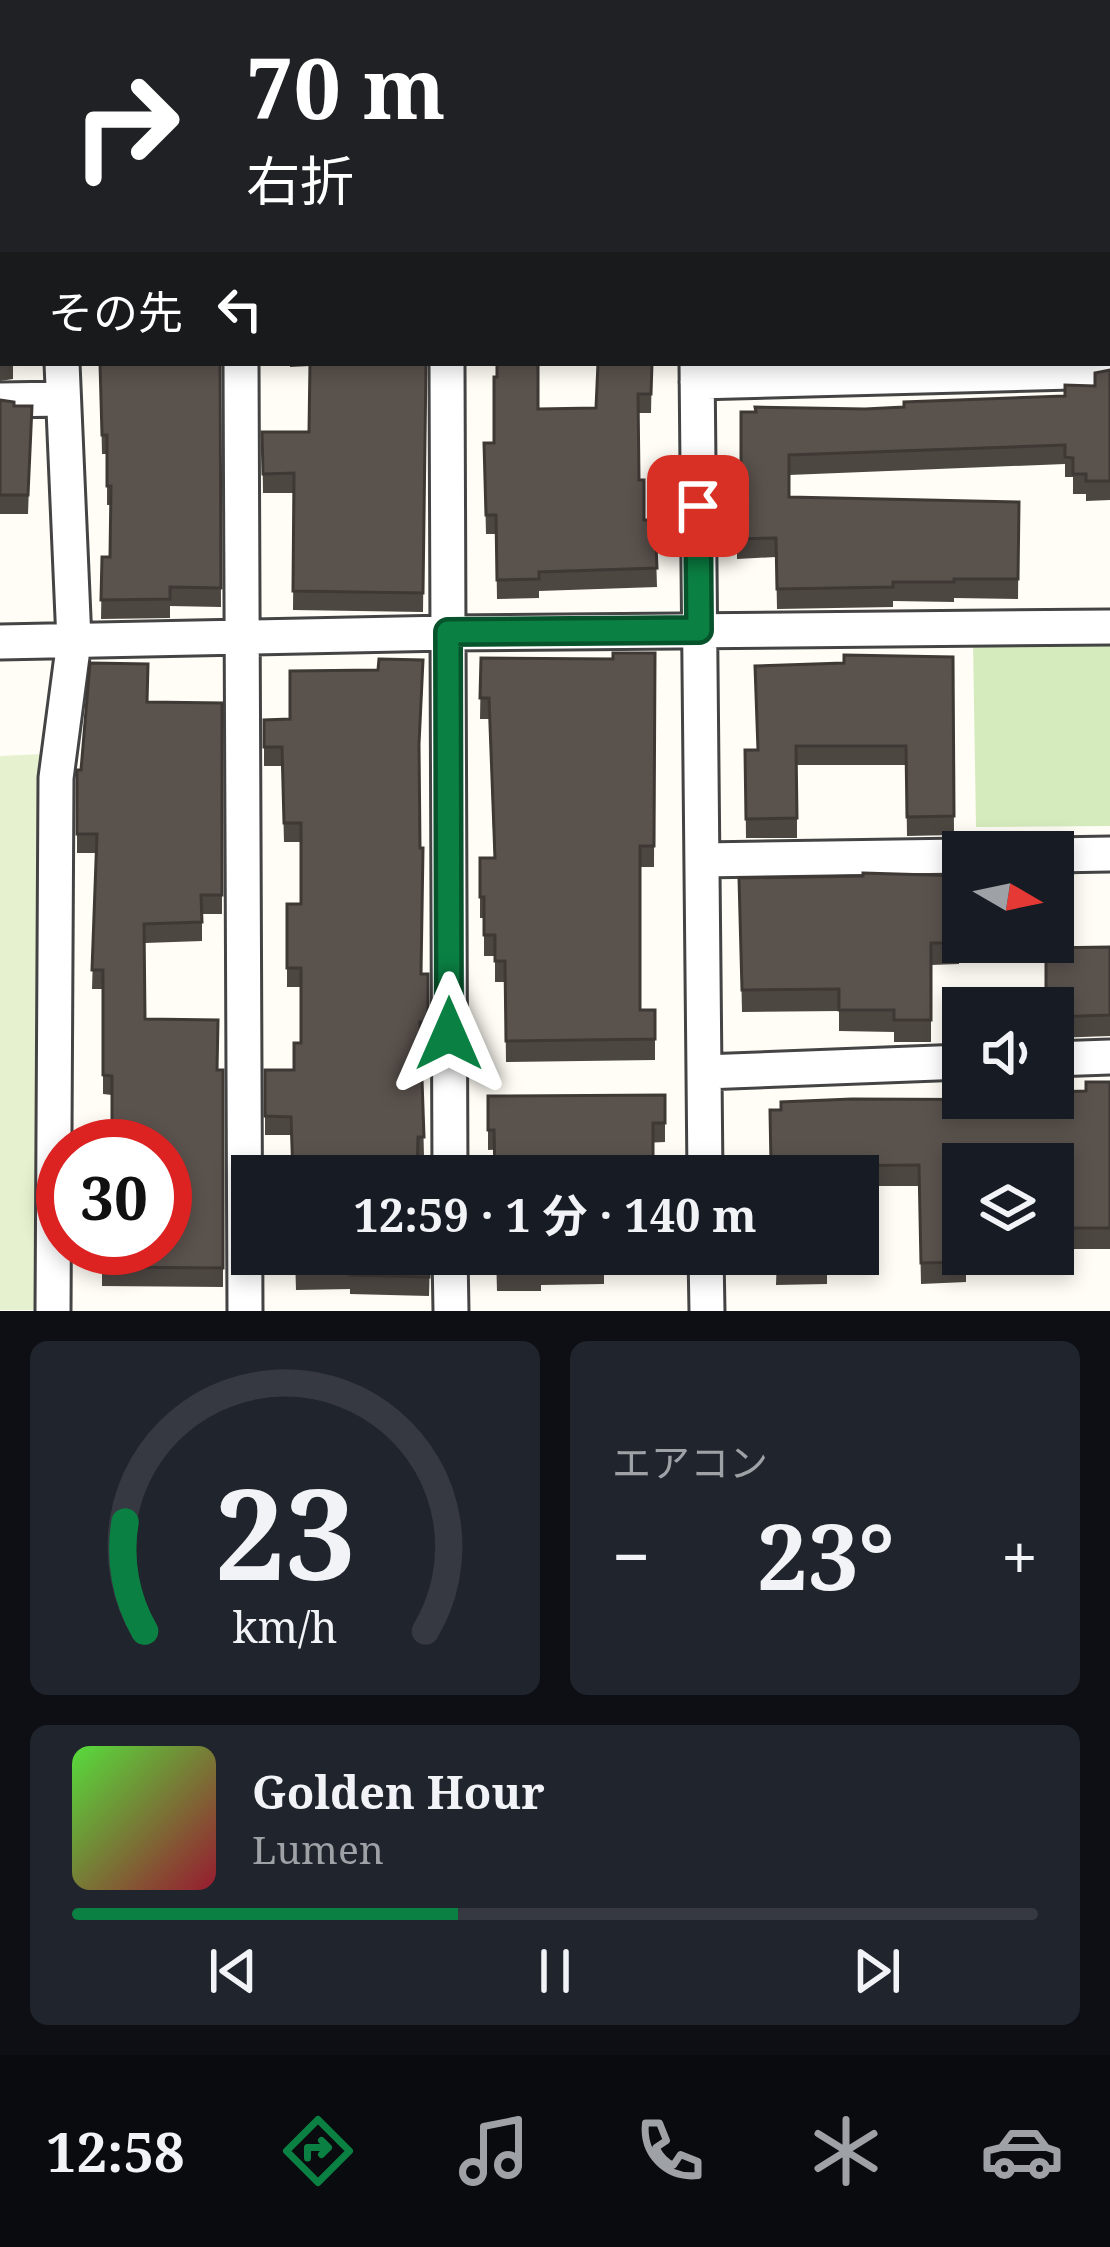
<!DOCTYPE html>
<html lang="ja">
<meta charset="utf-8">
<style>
body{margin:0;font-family:"Noto Serif","Noto Sans JP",serif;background:#20242c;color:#f1f3f6;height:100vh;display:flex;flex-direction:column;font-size:45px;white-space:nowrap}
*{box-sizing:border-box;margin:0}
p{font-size:39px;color:#9ea1a6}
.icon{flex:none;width:66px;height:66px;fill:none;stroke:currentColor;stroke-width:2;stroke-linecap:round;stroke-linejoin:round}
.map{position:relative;height:1311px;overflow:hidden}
.side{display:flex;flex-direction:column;gap:30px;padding:30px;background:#0d0f14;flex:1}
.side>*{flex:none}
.top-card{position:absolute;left:0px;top:0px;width:1110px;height:366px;box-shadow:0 6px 18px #0003;background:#202124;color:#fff;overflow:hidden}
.needle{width:78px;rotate:99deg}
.controls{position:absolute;left:942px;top:831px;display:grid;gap:24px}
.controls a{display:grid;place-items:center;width:132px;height:132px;border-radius:0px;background:#171b24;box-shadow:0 6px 18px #0003;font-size:60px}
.speed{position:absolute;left:36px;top:1119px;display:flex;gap:24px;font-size:60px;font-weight:700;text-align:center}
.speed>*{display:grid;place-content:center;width:156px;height:156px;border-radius:50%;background:#171b24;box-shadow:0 6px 18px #0003;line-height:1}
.speed .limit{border:18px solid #d22;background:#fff;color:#111}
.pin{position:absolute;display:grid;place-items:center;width:102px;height:102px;color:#fff;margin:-51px;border-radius:24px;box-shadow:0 6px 18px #0006}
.me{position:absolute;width:132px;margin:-66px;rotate:0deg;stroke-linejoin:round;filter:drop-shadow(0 0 9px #0008)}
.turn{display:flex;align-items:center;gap:42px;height:252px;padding:0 48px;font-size:54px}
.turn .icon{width:156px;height:156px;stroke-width:2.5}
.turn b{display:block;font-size:84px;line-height:102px}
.then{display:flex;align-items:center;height:114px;padding:0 48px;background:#0003;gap:24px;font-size:45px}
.big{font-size:90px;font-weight:700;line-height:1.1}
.side .card{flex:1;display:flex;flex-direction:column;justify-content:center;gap:18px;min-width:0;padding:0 42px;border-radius:18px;background:#20242c}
.side .dial{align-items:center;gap:0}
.dial svg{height:312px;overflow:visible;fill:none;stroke:#363941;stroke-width:7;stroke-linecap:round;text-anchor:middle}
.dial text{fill:#f1f3f6;stroke:none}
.song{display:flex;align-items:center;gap:36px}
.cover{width:144px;height:144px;border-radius:18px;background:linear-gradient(135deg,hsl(110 70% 55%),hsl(350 70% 35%))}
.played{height:12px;border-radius:6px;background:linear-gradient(90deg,#0b8043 40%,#363941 40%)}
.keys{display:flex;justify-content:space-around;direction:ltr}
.heat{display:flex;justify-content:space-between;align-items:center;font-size:66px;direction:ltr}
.side .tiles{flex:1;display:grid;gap:30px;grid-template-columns:1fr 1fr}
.card:last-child{grid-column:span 2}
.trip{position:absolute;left:231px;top:1155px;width:648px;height:120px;border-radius:0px;background:#171b24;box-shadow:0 6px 18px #0003;font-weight:700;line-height:120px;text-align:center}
.menu{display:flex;height:192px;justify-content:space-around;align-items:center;background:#090b0e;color:#9ea1a6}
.menu .icon{width:84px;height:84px}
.menu .active{color:#0b8043}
.menu b{font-size:54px;color:#f1f3f6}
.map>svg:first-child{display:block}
.green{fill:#d5ebbd}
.pitch{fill:#e6f2cf}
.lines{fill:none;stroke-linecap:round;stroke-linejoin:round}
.street-casing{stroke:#444;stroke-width:39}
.street{stroke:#fff;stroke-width:33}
.wall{fill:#4d4742;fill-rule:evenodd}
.shaded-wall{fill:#3f3936}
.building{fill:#5a524d;stroke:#3f3936;stroke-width:3}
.route-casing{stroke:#07532c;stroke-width:30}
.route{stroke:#0b8043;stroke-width:21}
</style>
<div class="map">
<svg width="1110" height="1311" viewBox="0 0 1110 1311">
<rect width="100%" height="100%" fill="#fffdf5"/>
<path class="green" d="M1110 641V826L976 827 973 642Z"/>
<path class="pitch" d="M43 754 42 1310H0V756Z"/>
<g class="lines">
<g class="street-casing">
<path id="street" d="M54 0V3
M240 0V3
M445 0V3
M694 0V3
M1107 174H1110
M0 197 3 196
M241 363 245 1311
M447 363 450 1176
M697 363 705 1176
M697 382 1110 371
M0 400 63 399
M0 642 448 633 1110 627
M1053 855 1110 854
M702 860 963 856
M1053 1059 1110 1057
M704 1072 963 1062
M450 1254 451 1311
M706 1254 707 1311
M53 1311 56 778 74 641 62 363"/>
</g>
<use href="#street" class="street"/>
</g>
<path class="wall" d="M1110 0V143H1107V3Z
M1107 186H1110V351H1107Z
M0 228H3V363H13V379L0 381Z
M100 363H220L221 607 170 606V618L101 619 102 557H110L111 505H107V454H102Z
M290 363H426L423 612 293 610 294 493H263L262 432H309L310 366 290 367Z
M652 363 651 413H638L639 480 644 520H655L657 587 539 591V598L497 599 496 534H486L484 443H494L497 377 538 409 596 408Z
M1110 370V500L1086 501V494H1073V477H1065V464L789 475V497L1019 502 1018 599 954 598V602L893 601V607L777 609 776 557 737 559V508H741V412L865 409 1065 396 1095 386Z
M0 400 14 406H32L28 514H0Z
M655 653 654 867H640V1010H655V1060L506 1062 505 982H495V956H484V918H480V858H494L489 719H480L481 658 613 659Z
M953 657 954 835 907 836 906 765H797V838H746L745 750H757Z
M423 679 419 759 421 974H428V1041H421L424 1156 291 1135H265V1070H294L301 1043V987H287V904H301V842H284L282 766H264V720L290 719Z
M148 702 222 703V914H202V941L145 943V1019L218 1070H223V1287L102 1286V1248H165L112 1095 103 1094V989H92L96 853H77V770H81Z
M963 876V930H959V964L931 965V1042H894V1032L839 1031V1011L742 1012 739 878Z
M1110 947V1036L1053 1038V1008Z
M1110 1082V1249H1070V1268L966 1270V1282L921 1284 919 1186H858V1176H771L770 1110 1050 1100 1086 1091ZM963 1164H1053V1254H963Z
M665 1095V1142L488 1150V1096Z
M295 1254H430L429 1296 350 1294V1289L296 1290Z
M496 1254H662V1268L604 1270V1284L541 1285V1291H497Z
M777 1254H827V1284L776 1285Z"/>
<path class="shaded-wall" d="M3 157V176L0 177V158Z"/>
<path class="building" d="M0 0H23V3H3V157L0 158Z
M89 0H230L236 3H89Z
M252 0H433L434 1 433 3H248Z
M490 0H643V3H490Z
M765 0H1027V3H765Z
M1083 0H1110V123H1107V3H1083Z
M1107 186H1110V332H1107Z
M0 228H3V361L0 362Z
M100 363H220L221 588 170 587V599L101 600 102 557H110L111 486H107V435H102Z
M310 363H426L423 593 293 591 294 473 263 474 262 432H309Z
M497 363H538V409L596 408 598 363H652L651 394H638L639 480H644V520H655L657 568 539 572V579L497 580 496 515H486L484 443H494V377H497Z
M1110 370V481H1086V474H1073V458L1065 457V445L789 455V497L1019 502 1018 579H954V582H893V587L777 589 776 538 737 539V508H741V412H756L755 407 865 409 904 407V402L1065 396V385L1095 386V373Z
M0 400 14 402V406H32L28 495H0Z
M613 653H655L654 846H640V1010H655V1039L506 1041 505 961H495V935H484V897H480V858H495L489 698H480L481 658 613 659Z
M844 655 953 657 954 816 907 817 906 746H796L797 818 746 819 745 750H758L755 666 844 663Z
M379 659 423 660 419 744 420 848H423L421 974H428V1022H420L424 1137H418L417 1176H293L291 1117 265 1116V1070H294V1043H301V968H287V904H301V823H284L282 747H264V720L290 719V671L378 670Z
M90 663 148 664 147 702 222 703V895H201L202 922 144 924 145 1019 218 1020 217 1070H223V1268L102 1267V1248H165V1146H112V1076L103 1075V970H92L97 834H77V770H81Z
M863 873 963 876V908H959V943H931V1020H894V1010H839V989L742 990 739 878 863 876Z
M1110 947V1015L1053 1017V1008H1046V948Z
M1086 1082H1110V1228H1070V1248H1053V1164H963V1254H966V1262L921 1263 919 1165 823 1166V1176H781L782 1164H771L770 1110H781V1102L852 1099 1050 1100V1098H1053V1092L1086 1091Z
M665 1095V1123H653V1176H495L494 1130H488V1096Z
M295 1254H429V1277L350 1275V1270L296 1271Z
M497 1254H603L604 1265 541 1266V1272H497Z
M777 1254H827V1263L776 1264Z"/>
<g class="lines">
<g class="route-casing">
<path id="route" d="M449 1034 448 632 699 630 698 506"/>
</g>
<use href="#route" class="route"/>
</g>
</svg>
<div class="controls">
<a><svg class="needle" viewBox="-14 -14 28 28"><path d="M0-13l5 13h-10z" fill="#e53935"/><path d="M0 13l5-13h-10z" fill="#9ea1a6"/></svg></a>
<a><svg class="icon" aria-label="sound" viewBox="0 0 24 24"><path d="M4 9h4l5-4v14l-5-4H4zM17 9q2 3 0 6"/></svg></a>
<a><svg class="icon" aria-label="layers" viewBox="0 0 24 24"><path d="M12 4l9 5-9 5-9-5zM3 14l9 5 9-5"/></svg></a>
</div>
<div class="speed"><div class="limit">30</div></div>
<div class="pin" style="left:698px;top:506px;background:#d93025"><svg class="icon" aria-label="arrive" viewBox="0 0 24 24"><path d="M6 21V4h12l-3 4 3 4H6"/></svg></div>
<svg class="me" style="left:449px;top:1034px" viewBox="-20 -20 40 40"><path d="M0-17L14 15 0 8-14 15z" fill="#0b8043" stroke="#fff" stroke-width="4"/></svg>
<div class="trip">12:59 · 1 分 · 140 m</div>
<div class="top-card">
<div class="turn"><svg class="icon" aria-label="right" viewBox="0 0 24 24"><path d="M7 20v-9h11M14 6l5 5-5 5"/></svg><div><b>70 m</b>右折</div></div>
<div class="then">その先<svg class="icon" aria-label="left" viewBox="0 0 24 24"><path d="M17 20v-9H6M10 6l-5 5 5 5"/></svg></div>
</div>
</div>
<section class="side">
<div class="tiles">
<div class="card dial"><svg viewBox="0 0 100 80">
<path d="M14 69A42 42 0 1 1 86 69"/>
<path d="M14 69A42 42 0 0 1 9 41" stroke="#0b8043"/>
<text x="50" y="56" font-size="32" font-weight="700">23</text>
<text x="50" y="72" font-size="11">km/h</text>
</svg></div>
<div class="card"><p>エアコン</p>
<div class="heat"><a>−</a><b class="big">23°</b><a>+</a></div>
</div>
<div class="card">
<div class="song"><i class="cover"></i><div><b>Golden Hour</b><p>Lumen</p></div></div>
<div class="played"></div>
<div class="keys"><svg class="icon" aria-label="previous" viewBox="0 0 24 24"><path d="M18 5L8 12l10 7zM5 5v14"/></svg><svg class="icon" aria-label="pause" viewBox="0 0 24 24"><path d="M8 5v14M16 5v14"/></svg><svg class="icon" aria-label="next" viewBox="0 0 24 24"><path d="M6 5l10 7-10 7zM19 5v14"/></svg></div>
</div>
</div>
</section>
<nav class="menu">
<b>12:58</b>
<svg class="icon active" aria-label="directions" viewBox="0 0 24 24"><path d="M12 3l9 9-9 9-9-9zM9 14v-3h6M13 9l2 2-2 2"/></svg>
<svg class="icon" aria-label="music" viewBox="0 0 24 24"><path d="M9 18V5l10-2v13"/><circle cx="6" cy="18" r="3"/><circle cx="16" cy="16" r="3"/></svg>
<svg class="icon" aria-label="phone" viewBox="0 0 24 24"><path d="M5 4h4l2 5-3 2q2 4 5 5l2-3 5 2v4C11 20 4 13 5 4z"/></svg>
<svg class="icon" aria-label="climate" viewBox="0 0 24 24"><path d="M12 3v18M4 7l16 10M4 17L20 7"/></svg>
<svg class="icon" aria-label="car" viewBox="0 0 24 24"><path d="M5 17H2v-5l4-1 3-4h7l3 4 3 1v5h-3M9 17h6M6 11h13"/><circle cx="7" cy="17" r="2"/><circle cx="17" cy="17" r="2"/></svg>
</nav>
